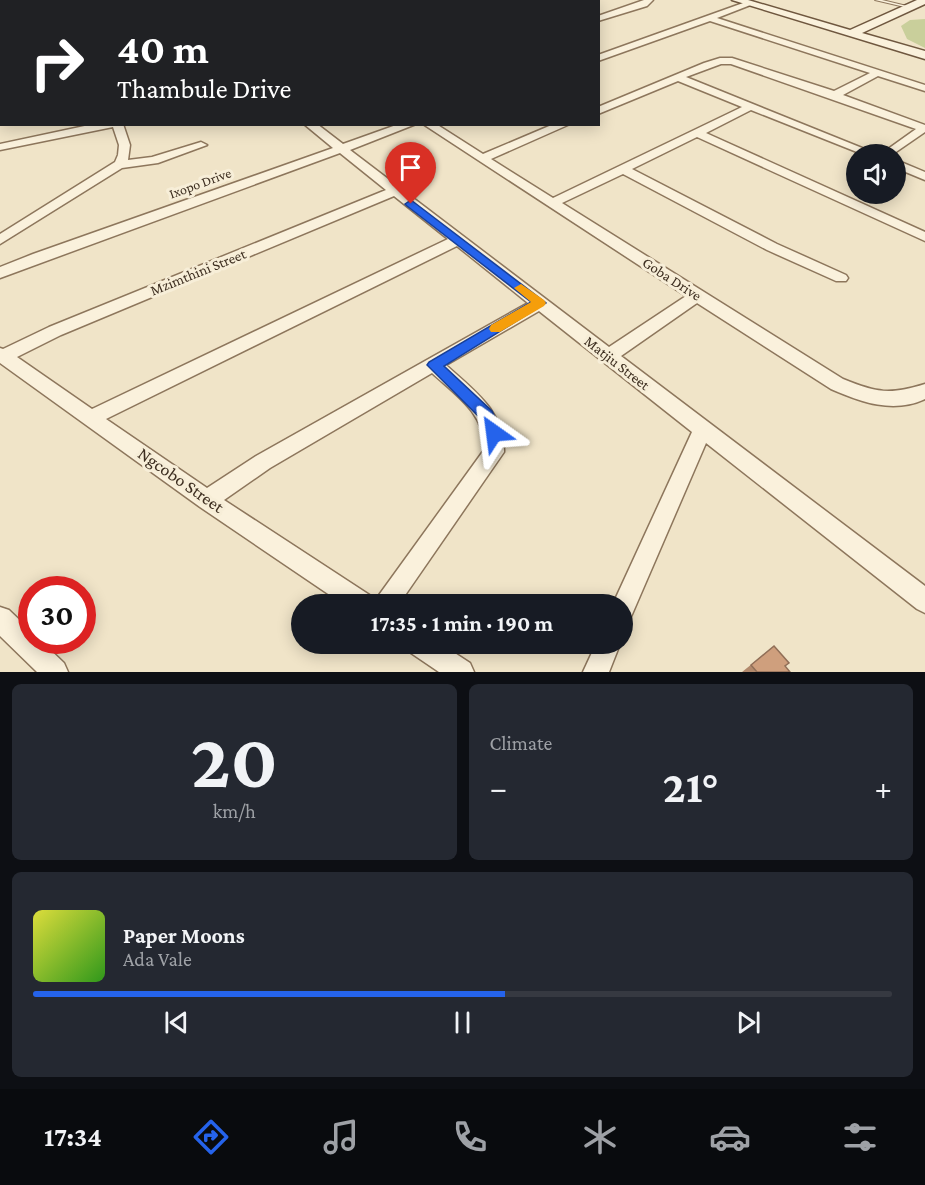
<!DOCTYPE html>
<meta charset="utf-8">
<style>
body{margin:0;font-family:"Crimson Pro",serif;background:#242831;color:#f1f3f6;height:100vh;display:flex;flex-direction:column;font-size:22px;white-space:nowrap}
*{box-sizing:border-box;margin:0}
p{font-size:20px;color:#9ea1a6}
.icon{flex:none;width:33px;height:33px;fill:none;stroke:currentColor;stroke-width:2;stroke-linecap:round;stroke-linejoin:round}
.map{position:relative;height:672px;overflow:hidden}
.panel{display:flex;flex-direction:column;gap:12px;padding:12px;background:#0d0f14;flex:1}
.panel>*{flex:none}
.hud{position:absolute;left:0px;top:0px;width:600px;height:126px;box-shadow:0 3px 15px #0003;background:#202124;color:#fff;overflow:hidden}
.buttons{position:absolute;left:846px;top:144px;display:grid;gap:12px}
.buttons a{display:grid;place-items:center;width:60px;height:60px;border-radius:50%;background:#171b24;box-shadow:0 3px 15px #0003;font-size:30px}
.speed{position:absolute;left:18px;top:576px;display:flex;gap:12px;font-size:30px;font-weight:700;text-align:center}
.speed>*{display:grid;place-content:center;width:78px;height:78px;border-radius:50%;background:#171b24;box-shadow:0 3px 15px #0003;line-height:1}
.speed .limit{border:9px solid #d22;background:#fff;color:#111}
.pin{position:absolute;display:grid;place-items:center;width:51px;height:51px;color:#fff;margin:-62px -26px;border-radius:50% 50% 50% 0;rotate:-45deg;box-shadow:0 0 6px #0007}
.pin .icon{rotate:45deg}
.me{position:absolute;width:66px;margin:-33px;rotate:329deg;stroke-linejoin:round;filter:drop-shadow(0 0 4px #0008)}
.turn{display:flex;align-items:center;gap:21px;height:126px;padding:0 18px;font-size:27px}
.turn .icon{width:78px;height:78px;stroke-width:2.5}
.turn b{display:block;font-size:42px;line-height:51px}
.big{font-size:45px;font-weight:700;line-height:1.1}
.panel .card{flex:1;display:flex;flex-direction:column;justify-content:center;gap:9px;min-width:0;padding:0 21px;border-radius:9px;background:#242831}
.panel .dial{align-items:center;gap:0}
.dial b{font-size:78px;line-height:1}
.song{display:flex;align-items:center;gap:18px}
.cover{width:72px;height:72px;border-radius:9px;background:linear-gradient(135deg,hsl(60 70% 55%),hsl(110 70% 35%))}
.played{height:6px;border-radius:3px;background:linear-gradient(90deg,#2563eb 55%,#363941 55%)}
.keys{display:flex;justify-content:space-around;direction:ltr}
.heat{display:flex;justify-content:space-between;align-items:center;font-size:33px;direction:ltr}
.panel .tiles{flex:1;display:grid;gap:12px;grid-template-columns:1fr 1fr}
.card:last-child{grid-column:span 2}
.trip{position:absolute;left:291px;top:594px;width:342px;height:60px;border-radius:30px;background:#171b24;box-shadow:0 3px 15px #0003;font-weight:700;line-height:60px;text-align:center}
.menu{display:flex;height:96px;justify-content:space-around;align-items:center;background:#090b0e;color:#9ea1a6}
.menu .icon{width:42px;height:42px}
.menu .current{color:#2563eb}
.menu b{font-size:27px;color:#f1f3f6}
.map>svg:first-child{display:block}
.green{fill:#c9cf9b}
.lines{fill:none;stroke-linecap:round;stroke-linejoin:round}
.lane-casing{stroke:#8d765c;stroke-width:2}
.street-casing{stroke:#8d765c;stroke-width:3}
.secondary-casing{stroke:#6f573f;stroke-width:3}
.lane{fill:#faf1dc;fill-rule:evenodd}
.street{fill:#faf1dc;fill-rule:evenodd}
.secondary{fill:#faf1dc;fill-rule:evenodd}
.wall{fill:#b2896c}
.building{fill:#cf9f7d;stroke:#916f58;stroke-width:1.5}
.route{fill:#2563eb;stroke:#184099;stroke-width:1.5}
.slow{fill:#f59e0b}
.labels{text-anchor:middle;stroke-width:6;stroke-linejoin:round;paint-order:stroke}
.far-street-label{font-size:14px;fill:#3d2e20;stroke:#f7eed8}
.street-label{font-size:15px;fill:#3d2e20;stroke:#f7eed8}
.near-street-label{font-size:18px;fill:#3d2e20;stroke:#f7eed8}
</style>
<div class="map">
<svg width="925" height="672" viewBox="0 0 925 672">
<rect width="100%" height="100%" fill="#f0e4c8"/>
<path class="green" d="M925 19V48L907 39 901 26 910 20Z"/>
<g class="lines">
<g class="lane-casing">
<path id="lane" d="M875 0H882L911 7 909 8Z"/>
</g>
<g class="street-casing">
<path id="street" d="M80 0H90L79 2Z
M193 0H202L203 2H194Z
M231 0H243L229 2Z
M276 0H285L286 2H277Z
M353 0H364L351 2Z
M471 0H482L470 2Z
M548 0H559L547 2Z
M644 0H653L647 6 598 21V16Z
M746 2 753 4 717 18 925 85V91L878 76 843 95 925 125V132L893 154H881L916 129 731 64H721L686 77 877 154H862L751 110 706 133 925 232V241L697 137 632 169 777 244 846 275 848 278 846 281H836L767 250 623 174 562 203 843 379C877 393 890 395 925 384V399C893 414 861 402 831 389L697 303 621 356 925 586V613L917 609 706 443 630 619 622 623V604H613L692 432 539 311 446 365C473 390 505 411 504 452L399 604H343L200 507 0 363V348L3 349 49 327 386 190 340 153 0 278V267L33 254 333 148 304 124H317L343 144 399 124H416L350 150 609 347 686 296 423 124H436L483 154 554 124H570L491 159 553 198 742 107 678 81 598 114V107L704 63 720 58H732L834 91 870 73 710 21 598 61V55ZM394 196 448 239 92 409 17 357 61 335ZM457 246 528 303 256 456 207 488 106 419ZM432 373C456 395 486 414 484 450L374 602 371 596 224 500 270 468Z
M0 16H2L0 21Z
M0 42H2V48H0Z
M0 103H2V109H0Z
M94 124H123L130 145 128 160 152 157 201 142 207 145 158 163 122 168 0 244V234L115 162 118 155 119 145 113 127 0 150V144Z
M896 160 925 172V180L896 168Z
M0 607 9 610 32 632V640H40L64 663 68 672H37L0 636Z
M408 644H441L470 663 474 672H439L411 653Z
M596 644H620L609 672H583Z"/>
</g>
<g class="secondary-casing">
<path id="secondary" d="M732 0H748L850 30 917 0H925V4L862 33 925 51V59Z"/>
</g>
<use href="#lane" class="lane"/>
<use href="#street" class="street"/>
<use href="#secondary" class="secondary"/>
</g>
<path class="wall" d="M774 646 785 666 790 672H742Z"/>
<path class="building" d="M774 646 789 663 785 666 790 672H757L751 665Z"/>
<path class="route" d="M411 200 546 303 444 366 492 411 502 433 500 438 494 440 489 438 481 419 427 365 429 362 531 302 407 206 405 204Z"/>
<path class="slow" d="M521 284 544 300 546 303 544 306 500 332H491L489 329 491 325 531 302 514 288Z"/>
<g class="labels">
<g class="far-street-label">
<text transform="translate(200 183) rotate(-20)" y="5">Ixopo Drive</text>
</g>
<g class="street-label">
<text transform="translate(198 272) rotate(-22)" y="5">Mzimthini Street</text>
<text transform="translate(672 279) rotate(33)" y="5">Goba Drive</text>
<text transform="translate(617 363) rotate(38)" y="5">Matjiu Street</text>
</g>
<g class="near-street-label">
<text transform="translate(181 480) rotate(35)" y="6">Ngcobo Street</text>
</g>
</g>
</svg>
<div class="buttons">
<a><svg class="icon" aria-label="sound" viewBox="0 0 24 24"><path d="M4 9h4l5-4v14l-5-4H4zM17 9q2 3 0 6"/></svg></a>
</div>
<div class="speed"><div class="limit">30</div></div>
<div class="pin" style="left:411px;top:204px;background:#d93025"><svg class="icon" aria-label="arrive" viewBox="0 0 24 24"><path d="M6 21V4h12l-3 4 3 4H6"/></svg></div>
<svg class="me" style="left:494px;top:433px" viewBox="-20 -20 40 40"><path d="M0-17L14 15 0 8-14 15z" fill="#2563eb" stroke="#fff" stroke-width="4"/></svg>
<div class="trip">17:35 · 1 min · 190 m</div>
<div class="hud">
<div class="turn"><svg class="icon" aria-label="right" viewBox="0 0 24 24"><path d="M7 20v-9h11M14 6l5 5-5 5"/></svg><div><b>40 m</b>Thambule Drive</div></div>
</div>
</div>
<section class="panel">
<div class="tiles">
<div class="card dial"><b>20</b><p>km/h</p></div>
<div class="card"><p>Climate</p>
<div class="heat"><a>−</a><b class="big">21°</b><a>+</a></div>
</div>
<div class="card">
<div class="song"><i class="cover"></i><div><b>Paper Moons</b><p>Ada Vale</p></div></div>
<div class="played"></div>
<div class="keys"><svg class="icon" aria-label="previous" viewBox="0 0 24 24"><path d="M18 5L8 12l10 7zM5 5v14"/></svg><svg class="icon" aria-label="pause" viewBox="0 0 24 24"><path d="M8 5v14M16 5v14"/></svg><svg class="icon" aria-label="next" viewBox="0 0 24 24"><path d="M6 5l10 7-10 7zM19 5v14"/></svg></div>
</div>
</div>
</section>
<nav class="menu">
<b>17:34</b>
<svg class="icon current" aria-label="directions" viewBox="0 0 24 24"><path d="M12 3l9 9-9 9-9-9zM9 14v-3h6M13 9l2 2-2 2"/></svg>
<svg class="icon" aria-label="music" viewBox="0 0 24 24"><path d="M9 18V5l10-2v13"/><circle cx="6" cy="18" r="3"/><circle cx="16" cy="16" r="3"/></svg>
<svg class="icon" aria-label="phone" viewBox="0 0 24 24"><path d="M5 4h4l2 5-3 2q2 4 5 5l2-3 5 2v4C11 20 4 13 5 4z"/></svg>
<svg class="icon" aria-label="climate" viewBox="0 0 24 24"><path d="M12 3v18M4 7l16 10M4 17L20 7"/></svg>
<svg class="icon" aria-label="car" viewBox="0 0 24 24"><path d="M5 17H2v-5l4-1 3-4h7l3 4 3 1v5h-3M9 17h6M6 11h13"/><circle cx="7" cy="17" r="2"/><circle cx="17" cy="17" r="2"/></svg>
<svg class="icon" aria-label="filters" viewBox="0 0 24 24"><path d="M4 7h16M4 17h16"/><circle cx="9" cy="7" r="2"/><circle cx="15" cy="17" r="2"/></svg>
</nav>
